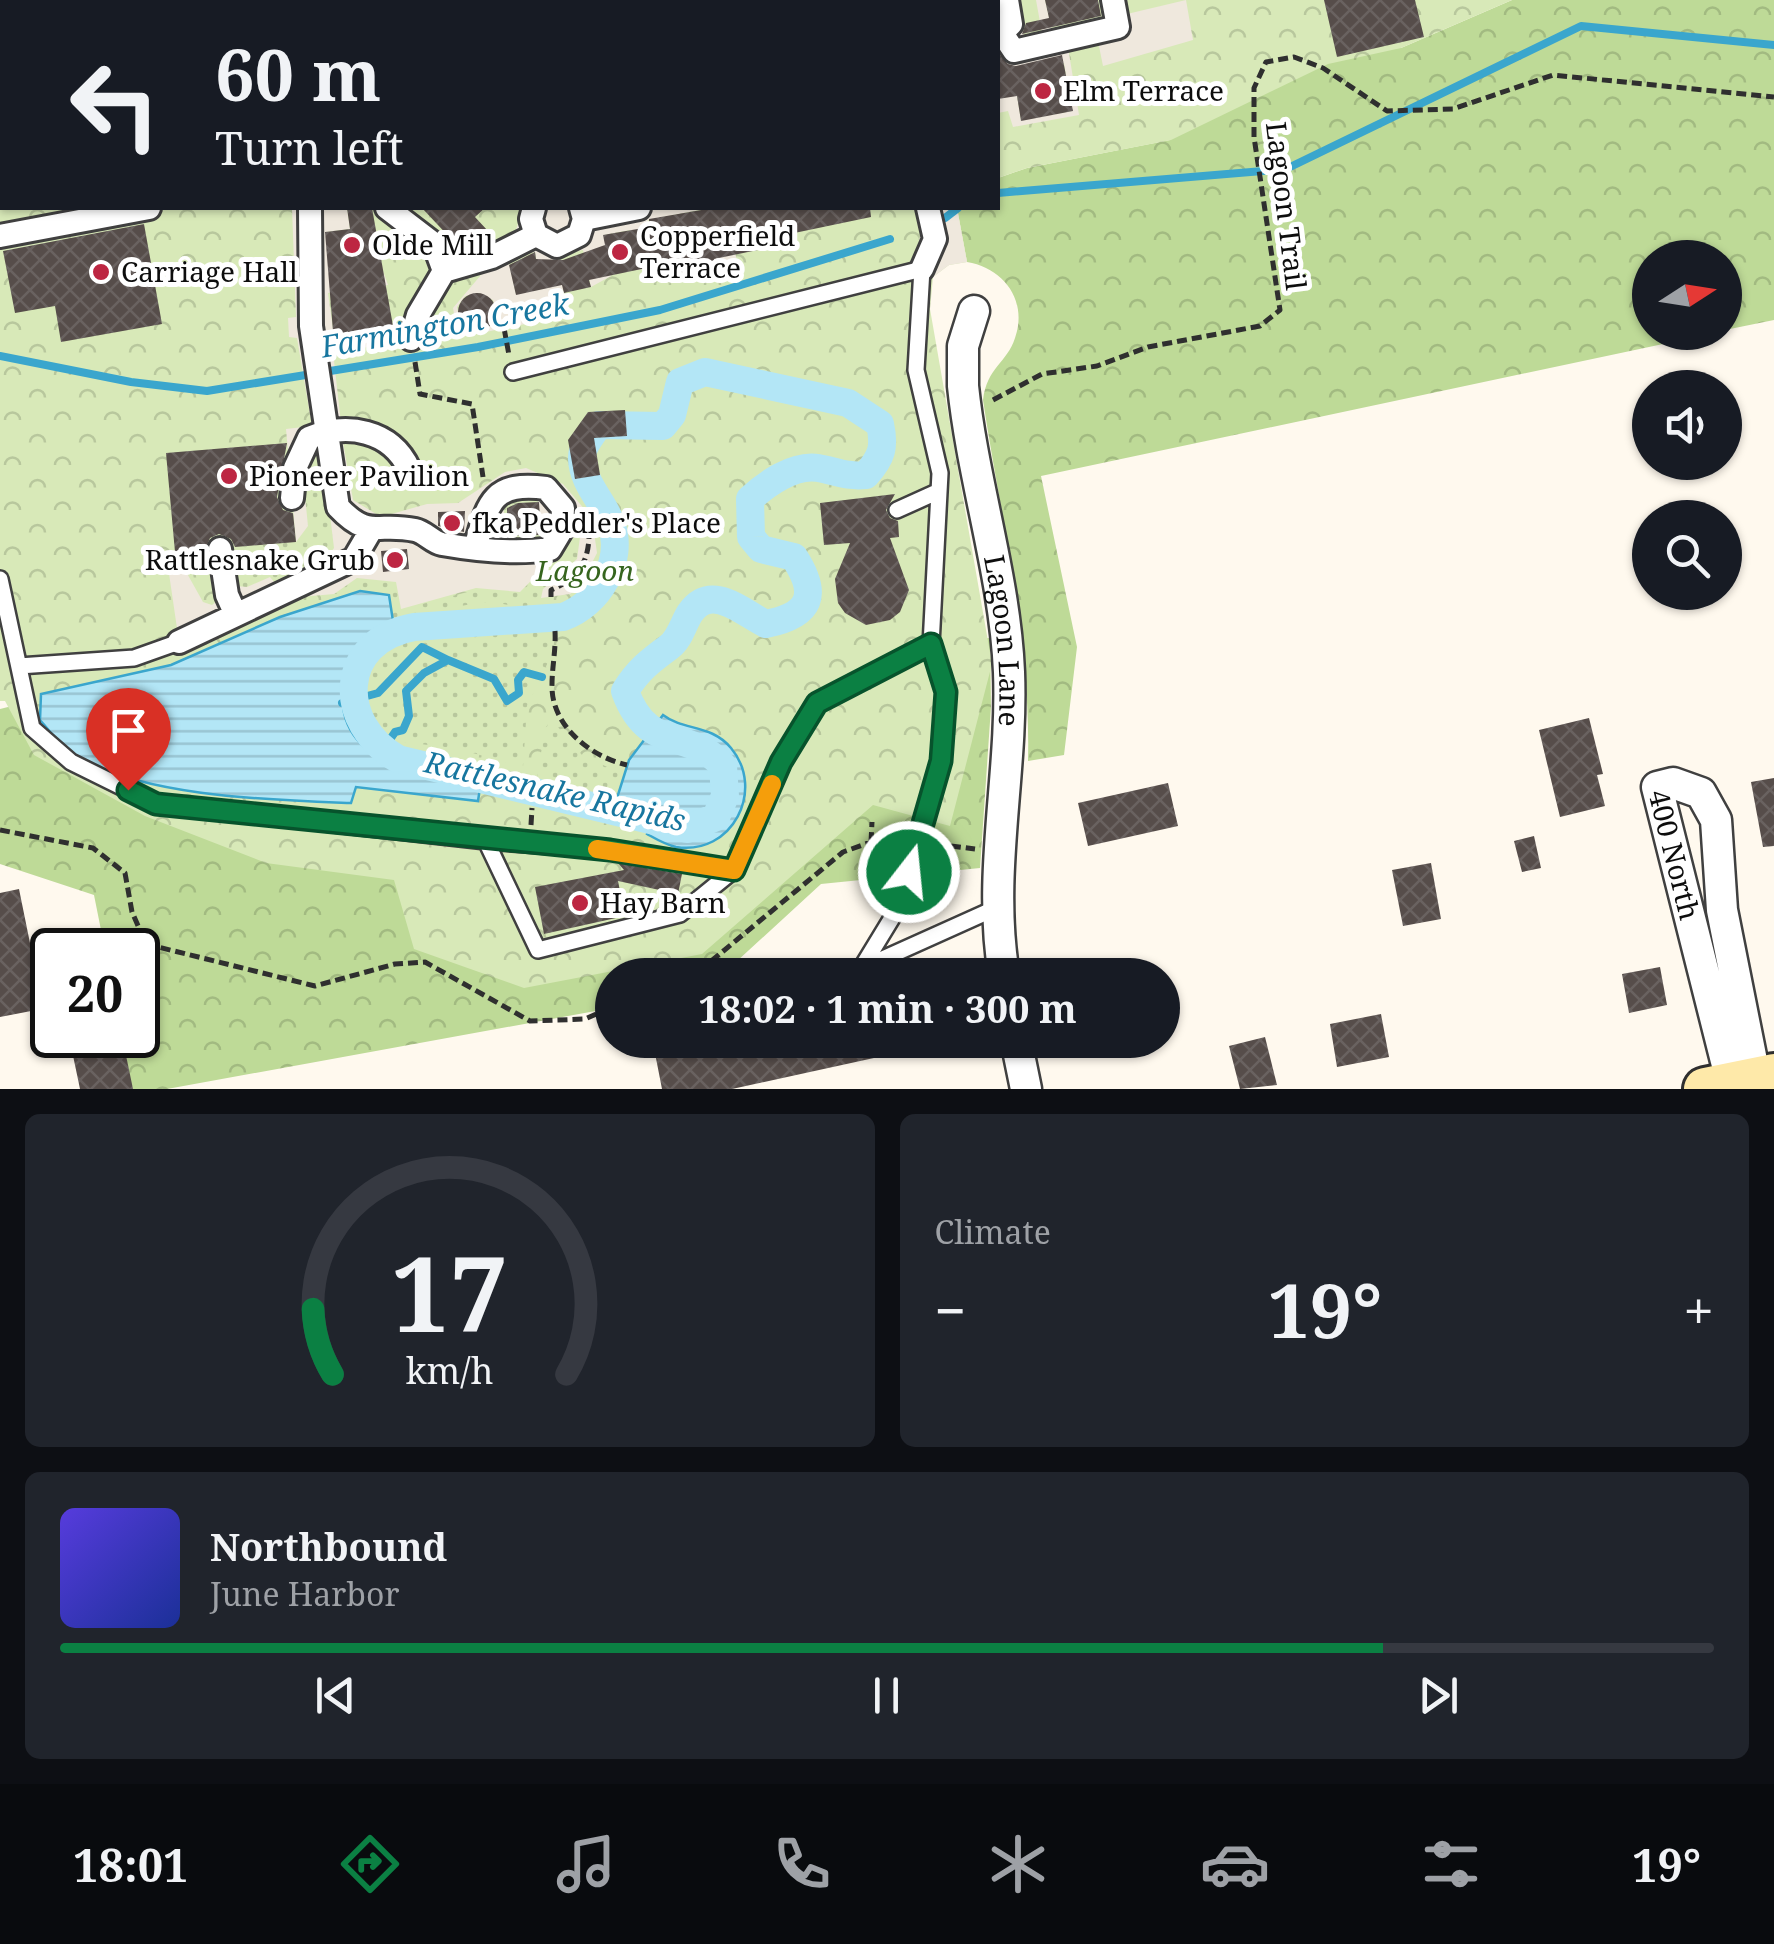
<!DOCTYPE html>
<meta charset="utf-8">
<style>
body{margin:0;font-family:"Noto Serif",serif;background:#20242c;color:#f1f3f6;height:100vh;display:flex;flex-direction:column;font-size:38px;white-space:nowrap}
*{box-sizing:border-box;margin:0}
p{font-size:32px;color:#9ea1a6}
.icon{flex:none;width:55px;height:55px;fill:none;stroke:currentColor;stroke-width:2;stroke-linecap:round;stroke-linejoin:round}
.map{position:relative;height:1089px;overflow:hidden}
.details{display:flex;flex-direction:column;gap:25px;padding:25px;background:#0d0f14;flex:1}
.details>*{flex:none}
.banner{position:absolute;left:0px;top:0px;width:1000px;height:210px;box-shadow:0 2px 8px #0004;background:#171b24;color:#f1f3f6;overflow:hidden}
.needle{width:65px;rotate:78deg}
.tools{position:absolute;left:1632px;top:240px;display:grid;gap:20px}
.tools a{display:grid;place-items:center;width:110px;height:110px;border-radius:50%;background:#171b24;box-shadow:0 2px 8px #0004;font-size:50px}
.speed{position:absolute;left:30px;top:928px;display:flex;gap:20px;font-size:50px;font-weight:700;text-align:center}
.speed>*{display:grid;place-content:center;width:130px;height:130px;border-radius:50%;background:#171b24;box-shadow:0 2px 8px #0004;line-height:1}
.speed .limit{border:5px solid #111;border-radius:15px;background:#fff;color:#111}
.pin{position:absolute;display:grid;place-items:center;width:85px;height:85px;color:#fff;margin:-102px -42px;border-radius:50% 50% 50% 0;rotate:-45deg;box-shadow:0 0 10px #0007}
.pin .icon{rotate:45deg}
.me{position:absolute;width:110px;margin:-55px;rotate:16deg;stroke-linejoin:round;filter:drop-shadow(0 0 8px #0008)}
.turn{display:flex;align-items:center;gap:35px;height:210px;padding:0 50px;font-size:45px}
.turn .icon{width:130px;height:130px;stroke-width:2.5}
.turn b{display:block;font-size:70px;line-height:85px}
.big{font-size:75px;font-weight:700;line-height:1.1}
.details .card{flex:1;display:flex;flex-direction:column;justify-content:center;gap:15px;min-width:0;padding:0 35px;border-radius:15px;background:#20242c}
.details .dial{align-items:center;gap:0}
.dial svg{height:260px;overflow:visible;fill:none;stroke:#363941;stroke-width:7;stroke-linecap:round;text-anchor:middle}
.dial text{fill:#f1f3f6;stroke:none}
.song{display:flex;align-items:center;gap:30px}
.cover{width:120px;height:120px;border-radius:15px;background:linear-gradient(135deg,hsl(250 70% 55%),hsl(230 70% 35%))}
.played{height:10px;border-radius:5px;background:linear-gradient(90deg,#0b8043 80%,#363941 80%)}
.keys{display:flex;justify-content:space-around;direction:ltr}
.heat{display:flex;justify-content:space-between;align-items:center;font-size:55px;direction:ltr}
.details .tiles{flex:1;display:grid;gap:25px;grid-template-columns:1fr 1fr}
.card:last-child{grid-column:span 2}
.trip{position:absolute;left:595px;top:958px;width:585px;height:100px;border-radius:50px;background:#171b24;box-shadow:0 2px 8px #0004;font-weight:700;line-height:100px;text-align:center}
.tabs{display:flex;height:160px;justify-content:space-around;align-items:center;background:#090b0e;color:#9ea1a6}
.tabs .icon{width:70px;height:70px}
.tabs .selected{color:#0b8043}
.tabs b{font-size:45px;color:#f1f3f6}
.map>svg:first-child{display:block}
.forest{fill:url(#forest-crowns)}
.park{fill:url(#park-crowns)}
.garden{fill:url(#garden-dots)}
.plaza{fill:#efe8dd;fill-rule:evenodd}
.water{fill:url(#water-rules);stroke:#3aa6cd;stroke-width:2.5}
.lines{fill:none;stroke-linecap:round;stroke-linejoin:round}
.stream{stroke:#3aa6cd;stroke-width:8}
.canal{stroke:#b3e6f6;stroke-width:28}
.building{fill:url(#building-cross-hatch)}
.service-casing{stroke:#404040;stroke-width:20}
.pedestrian-casing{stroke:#404040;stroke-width:28}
.minor-casing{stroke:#404040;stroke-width:35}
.secondary-casing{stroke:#2f2f2f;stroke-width:48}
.path{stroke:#2f2f2f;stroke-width:5;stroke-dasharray:10 5;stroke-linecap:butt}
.service{stroke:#fff;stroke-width:15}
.pedestrian{stroke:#fff;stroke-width:22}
.minor{stroke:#fff;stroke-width:30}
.secondary{stroke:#fee9a9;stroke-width:42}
.route-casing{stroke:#07532c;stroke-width:25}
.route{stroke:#0b8043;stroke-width:18}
.slow{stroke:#f59e0b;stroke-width:18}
.poi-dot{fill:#bd2642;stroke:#fff;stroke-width:4}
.labels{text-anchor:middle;stroke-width:10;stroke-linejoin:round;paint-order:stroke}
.poi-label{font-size:28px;fill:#0d0d0d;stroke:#fff;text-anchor:start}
.street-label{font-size:28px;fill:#0d0d0d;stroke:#fff}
.park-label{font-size:28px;font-style:italic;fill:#36651e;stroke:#fff}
.water-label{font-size:30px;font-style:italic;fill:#17769f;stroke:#fff}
</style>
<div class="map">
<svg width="1774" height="1089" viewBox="0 0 1774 1089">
<defs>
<pattern id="forest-crowns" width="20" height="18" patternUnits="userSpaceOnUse" patternTransform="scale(2.5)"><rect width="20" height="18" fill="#beda97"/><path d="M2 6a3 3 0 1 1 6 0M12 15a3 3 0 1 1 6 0" fill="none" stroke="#a2ba81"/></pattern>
<pattern id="park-crowns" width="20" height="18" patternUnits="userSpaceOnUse" patternTransform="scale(2.5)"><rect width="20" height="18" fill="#d8e9b8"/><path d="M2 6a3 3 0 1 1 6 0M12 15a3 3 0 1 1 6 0" fill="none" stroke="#b8c79d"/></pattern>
<pattern id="garden-dots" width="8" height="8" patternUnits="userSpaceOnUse" patternTransform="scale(2.5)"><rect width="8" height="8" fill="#d8e9b8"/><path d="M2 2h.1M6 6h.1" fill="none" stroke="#b8c79d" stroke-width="1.8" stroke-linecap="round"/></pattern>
<pattern id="water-rules" width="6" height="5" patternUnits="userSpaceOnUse" patternTransform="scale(2.5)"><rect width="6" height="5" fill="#b3e6f6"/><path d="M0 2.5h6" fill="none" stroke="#99c4d2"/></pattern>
<pattern id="building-cross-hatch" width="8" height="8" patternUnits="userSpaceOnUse" patternTransform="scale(2.5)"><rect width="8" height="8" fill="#564d4a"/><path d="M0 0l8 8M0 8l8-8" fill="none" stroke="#696260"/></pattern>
</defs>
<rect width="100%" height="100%" fill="#fff9ee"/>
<path class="forest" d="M1512 0H1774V320L1725 330V258H1650V332L1715 333 1041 476 1077 647 1064 755 1028 761C1031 639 1001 520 983 400 987 367 1007 363 1015 338 1028 301 1004 268 967 262L957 208H998V178L1027 168 1170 140 1155 53 1401 48Z
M990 638 991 707 980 868 821 884 724 973 612 975V1008L167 1089H132L122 1035H138V950H105L94 895 0 864V709L16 705Z"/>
<path class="park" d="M0 0H1512L1401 48 1328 64 1171 140 1027 168 998 178V2H2V208H957L967 262 949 265 933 277 930 309 992 664 950 826 873 805 702 954 524 988 414 949 394 880 266 863 145 816 34 755 5 701H0Z"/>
<path class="garden" d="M320 439 335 548 325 560 275 584 270 577 247 587H236L225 548 296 542 302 467Z
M582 530 577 559 543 589V613C521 609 501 600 479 603 448 606 425 621 393 621L388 595 360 591 334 594 357 578 396 582 401 608C443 603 476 581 520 592Z
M547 630 550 658 527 706 523 767C496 760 467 750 439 746 402 741 352 745 364 684 370 657 388 646 412 639Z
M551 719 582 755 624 775 616 800 537 777 545 729Z"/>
<path class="plaza" d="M1036 0H1045L1052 30 1103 21 1100 0H1124L1127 14 1186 0 1193 40 1103 66 1098 41 1068 47 1079 115 1013 127 1008 111 998 113V19L1021 24 1024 36 1042 33ZM1064 63 1072 111 1021 120 1013 72Z
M292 208H347L350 229 326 232 378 257 388 285 328 293 335 344 395 337 396 343 333 352 341 423 373 439 343 442 353 500 381 517 427 504 458 503 505 472 526 468 563 484 592 518 597 553 579 588 570 594 541 598 543 589 577 559 581 530 520 592 476 588 401 609 396 582 357 578 334 594 300 597 179 642 166 553 175 552 203 602 212 605 236 586 247 587 270 577 276 584 325 560 334 548 321 440 302 467 308 526 296 542 286 429 312 426 297 338 289 337 288 318 296 317ZM538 498 542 539 507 543 503 503Z
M523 208H725L737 261 715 266 704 209 648 220 656 267 637 270 630 230 604 235 611 276 591 287 583 250 557 255 564 293 555 318 471 335 456 325 453 308 514 236ZM535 252 542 289 516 294 508 258ZM479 293 493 300 497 316 488 328 471 331 460 323 457 307 465 296Z
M914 208H957L967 262 949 265 933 277 922 269 915 261 921 232Z"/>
<path class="water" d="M360 591 389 595 393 621C342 649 318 721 378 757 408 775 447 780 480 788L478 801 356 787 351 803C270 800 141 797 72 754 60 746 50 731 40 720L41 694 171 665 280 617Z
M663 715C684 731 711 724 731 748 766 790 732 856 676 847 666 845 656 839 647 834L649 825 611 817 629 760Z"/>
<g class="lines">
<path class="stream" d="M998 193 1286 169 1581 26 1774 45
M945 218 958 208
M0 356 131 382 207 391 478 347 660 310 890 239
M342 703 378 693 422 647 448 660
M389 741 395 732 403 730 409 716 406 691 424 673 448 660 494 679 507 701 519 693 518 680 524 672 542 677"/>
<path class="canal" d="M705 372 848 403 880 424C885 447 882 457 866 475 846 477 836 471 818 468 794 464 766 484 750 499L751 537 761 549 794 557C819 595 811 615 766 624 743 613 712 582 690 613 683 624 680 639 669 647 650 661 638 670 625 691 648 755 689 727 723 766L725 796 716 817 687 829 398 759C336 724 337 641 414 627L563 617C598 605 625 561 611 523 603 501 583 484 582 459 581 448 592 434 599 425L663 426 672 415 680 382Z"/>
</g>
<path class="building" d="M1045 0H1098L1101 16 1022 34 1026 23 1049 18Z
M1324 0H1415L1424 37 1337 57Z
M998 53 1008 64 1016 66 1062 55 1073 111 1021 121 1017 96 998 99Z
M347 208H372L395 337 334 344 325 232 350 229Z
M422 208H485L475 217 488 231 472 243 461 231 452 240Z
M713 208H870L871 217 780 236 782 245 714 259 715 266 658 277 656 266 589 280 591 287 564 293 562 285 516 295 509 265 535 252 536 259 563 260 605 245 603 235 649 227V219Z
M144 224 162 324 61 342 55 306 15 313 3 251Z
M458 312a19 19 0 1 1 38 0a19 19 0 1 1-38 0Z
M625 410 627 436 594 438 600 475 575 479 568 440 588 412Z
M287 443 277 497 283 510 293 513 296 542 235 547 231 539 219 534 210 538 205 550 175 552 166 453Z
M895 494 886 510 890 518 898 521 899 537 890 538 909 590 900 612 890 620 866 625 845 613 838 603 835 579 850 543 824 545 820 503Z
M539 502 541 535 507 536V508L518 503Z
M465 511 464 532 438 526V512Z
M407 549 409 569 383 572 381 551Z
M1589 718 1603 774 1597 775 1605 806 1560 817 1539 730Z
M1774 778V846L1763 847 1751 782Z
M1168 783 1178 826 1088 846 1078 803Z
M1534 836 1541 868 1522 872 1514 841Z
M618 863 682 874 678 894 618 881 625 916 544 934 535 887 624 870Z
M1431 863 1441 919 1403 926 1392 870Z
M19 889 31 948 52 943V1007L0 1017V893Z
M1660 967 1667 1005 1629 1013 1622 974Z
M1381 1014 1389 1057 1337 1067 1330 1024Z
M122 1036 133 1089H80L71 1046Z
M1265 1037 1277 1085 1240 1089 1229 1046Z
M666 1040H914L915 1049 732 1089H662L653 1043Z"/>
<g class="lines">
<g class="service-casing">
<path id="service" d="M60 2 71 0
M0 15H2
M513 372 922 269 916 370 940 473 931 645 946 692 941 761 898 908 859 972
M897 510 939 491
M0 579 32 728 71 762 156 804 486 841
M19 666 134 658 179 642
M734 870 609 850 486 841 538 950 680 914 734 870 781 763 817 703 931 645
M847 975 996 908"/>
</g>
<g class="pedestrian-casing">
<path id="pedestrian" d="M316 0 317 2
M889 0V2
M286 2 296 0
M1002 33 1011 24 1007 0
M998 34 1002 33 1014 51 1118 27 1113 0
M0 164H2
M310 208 311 326 338 507C369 540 377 522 415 530 425 532 432 542 442 544 476 550 517 554 550 549L562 529 563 508 546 488C494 481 488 501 476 545
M387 208 434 244 444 271 418 315 411 339
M534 208 531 219 536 235 557 246 579 235 584 219 581 208
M584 219 639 208
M0 236 149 208
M922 269 935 239 928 208
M444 271 492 257 536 235
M292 498 295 468 309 438C347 422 391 430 409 469
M220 549 227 595 236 615
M179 642 354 559 371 530"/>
</g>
<g class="minor-casing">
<g id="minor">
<path id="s1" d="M974 311 963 346V386C973 482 1005 576 1009 672 1013 774 987 873 1004 975"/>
<path d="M1016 1040 1026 1089"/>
<path id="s2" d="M1741 1082 1752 1061 1722 910 1716 820 1701 793 1673 783 1657 787 1727 1065 1743 1089"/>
</g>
</g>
<g class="secondary-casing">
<path id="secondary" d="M1705 1089 1774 1075"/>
</g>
<path class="path" d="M504 328 509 355
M415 362 420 394 472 404 483 477
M993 400 1042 374 1097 366 1148 347 1260 326 1280 310 1254 137V88L1266 62 1294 57 1323 68 1387 111 1453 109 1553 75 1774 97
M551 597V590C580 578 590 560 589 529
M555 631C556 650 552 667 552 685 551 726 591 757 627 765
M531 825 532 808
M0 830 93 848 125 873 132 912 146 944 315 986 395 964 425 962 530 1021 585 1019 612 1007
M871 842 872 822
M936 844 975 849
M685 975 704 967 843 852 871 842H899"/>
<use href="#service" class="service"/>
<use href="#pedestrian" class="pedestrian"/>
<use href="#minor" class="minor"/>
<use href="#secondary" class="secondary"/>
</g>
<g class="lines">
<g class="route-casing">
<path id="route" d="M128 790 156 804 610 850 734 870 781 762 817 703 931 644 946 692 941 761 909 872"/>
</g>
<use href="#route" class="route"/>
<path class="slow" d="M597 849 734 870 772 784"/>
</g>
<g class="poi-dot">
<circle cx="1043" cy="91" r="10"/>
<circle cx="352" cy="245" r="10"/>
<circle cx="620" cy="252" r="10"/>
<circle cx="101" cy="272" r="10"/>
<circle cx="229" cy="476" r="10"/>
<circle cx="452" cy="523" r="10"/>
<circle cx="395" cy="560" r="10"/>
<circle cx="580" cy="903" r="10"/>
</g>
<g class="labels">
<g class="poi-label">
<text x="1063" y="101">Elm Terrace</text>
<text x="640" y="246">Copperfield<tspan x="640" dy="32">Terrace</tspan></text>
<text x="372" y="255">Olde Mill</text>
<text x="121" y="282">Carriage Hall</text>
<text x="249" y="486">Pioneer Pavilion</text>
<text x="472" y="533">fka Peddler's Place</text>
<text x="375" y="570" text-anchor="end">Rattlesnake Grub</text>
<text x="600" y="913">Hay Barn</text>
</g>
<g class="street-label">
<text transform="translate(1286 206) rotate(83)" y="10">Lagoon Trail</text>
<text dy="10" stroke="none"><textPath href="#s1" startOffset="335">Lagoon Lane</textPath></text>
<text dy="10" stroke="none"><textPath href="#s2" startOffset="415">400 North</textPath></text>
</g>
<g class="park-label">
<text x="585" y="581">Lagoon</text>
</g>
<g class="water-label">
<text transform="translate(445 326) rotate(-10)" y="10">Farmington Creek</text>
<text transform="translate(555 792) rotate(13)" y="10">Rattlesnake Rapids</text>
</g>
</g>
</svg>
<div class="tools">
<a><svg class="needle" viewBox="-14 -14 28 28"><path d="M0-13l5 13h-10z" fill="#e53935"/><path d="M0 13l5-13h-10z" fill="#9ea1a6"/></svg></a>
<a><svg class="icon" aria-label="sound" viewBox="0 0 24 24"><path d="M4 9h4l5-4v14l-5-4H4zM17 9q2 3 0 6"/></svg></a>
<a><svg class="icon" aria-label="search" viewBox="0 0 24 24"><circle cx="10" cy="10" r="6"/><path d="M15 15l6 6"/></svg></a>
</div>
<div class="speed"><div class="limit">20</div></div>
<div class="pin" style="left:128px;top:790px;background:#d93025"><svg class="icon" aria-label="arrive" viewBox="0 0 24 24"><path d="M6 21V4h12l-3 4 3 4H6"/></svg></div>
<svg class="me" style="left:909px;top:872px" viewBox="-20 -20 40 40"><circle r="17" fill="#0b8043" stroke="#fff" stroke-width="3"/><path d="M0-11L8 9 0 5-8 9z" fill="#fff"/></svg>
<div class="trip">18:02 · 1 min · 300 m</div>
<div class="banner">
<div class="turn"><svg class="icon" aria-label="left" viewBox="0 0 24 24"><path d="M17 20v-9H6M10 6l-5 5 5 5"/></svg><div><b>60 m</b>Turn left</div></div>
</div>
</div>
<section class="details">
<div class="tiles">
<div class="card dial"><svg viewBox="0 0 100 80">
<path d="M14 69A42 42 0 1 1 86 69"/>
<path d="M14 69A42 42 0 0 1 8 49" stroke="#0b8043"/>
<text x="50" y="56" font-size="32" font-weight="700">17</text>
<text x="50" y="72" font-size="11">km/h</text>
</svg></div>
<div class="card"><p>Climate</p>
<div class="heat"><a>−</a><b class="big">19°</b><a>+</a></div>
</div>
<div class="card">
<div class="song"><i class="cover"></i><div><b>Northbound</b><p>June Harbor</p></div></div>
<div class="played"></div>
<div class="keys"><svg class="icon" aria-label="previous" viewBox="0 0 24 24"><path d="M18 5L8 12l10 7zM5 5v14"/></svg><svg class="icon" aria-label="pause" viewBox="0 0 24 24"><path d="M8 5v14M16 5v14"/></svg><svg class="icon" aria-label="next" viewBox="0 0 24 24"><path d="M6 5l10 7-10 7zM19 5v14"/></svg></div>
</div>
</div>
</section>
<nav class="tabs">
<b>18:01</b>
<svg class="icon selected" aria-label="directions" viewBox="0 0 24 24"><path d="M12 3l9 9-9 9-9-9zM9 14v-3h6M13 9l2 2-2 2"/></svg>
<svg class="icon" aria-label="music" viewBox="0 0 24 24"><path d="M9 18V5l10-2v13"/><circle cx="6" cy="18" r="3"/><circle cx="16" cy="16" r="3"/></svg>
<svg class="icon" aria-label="phone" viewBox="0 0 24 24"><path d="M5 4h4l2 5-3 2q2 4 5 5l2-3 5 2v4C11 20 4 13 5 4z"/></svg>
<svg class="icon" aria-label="climate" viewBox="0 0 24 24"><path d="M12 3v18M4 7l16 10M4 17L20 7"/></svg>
<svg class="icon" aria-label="car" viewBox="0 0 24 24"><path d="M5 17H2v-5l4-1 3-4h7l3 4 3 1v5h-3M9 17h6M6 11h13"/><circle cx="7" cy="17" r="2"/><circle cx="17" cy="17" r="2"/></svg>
<svg class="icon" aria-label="filters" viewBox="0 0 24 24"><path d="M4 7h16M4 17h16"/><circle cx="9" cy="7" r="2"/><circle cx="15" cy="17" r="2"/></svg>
<b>19°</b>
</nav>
